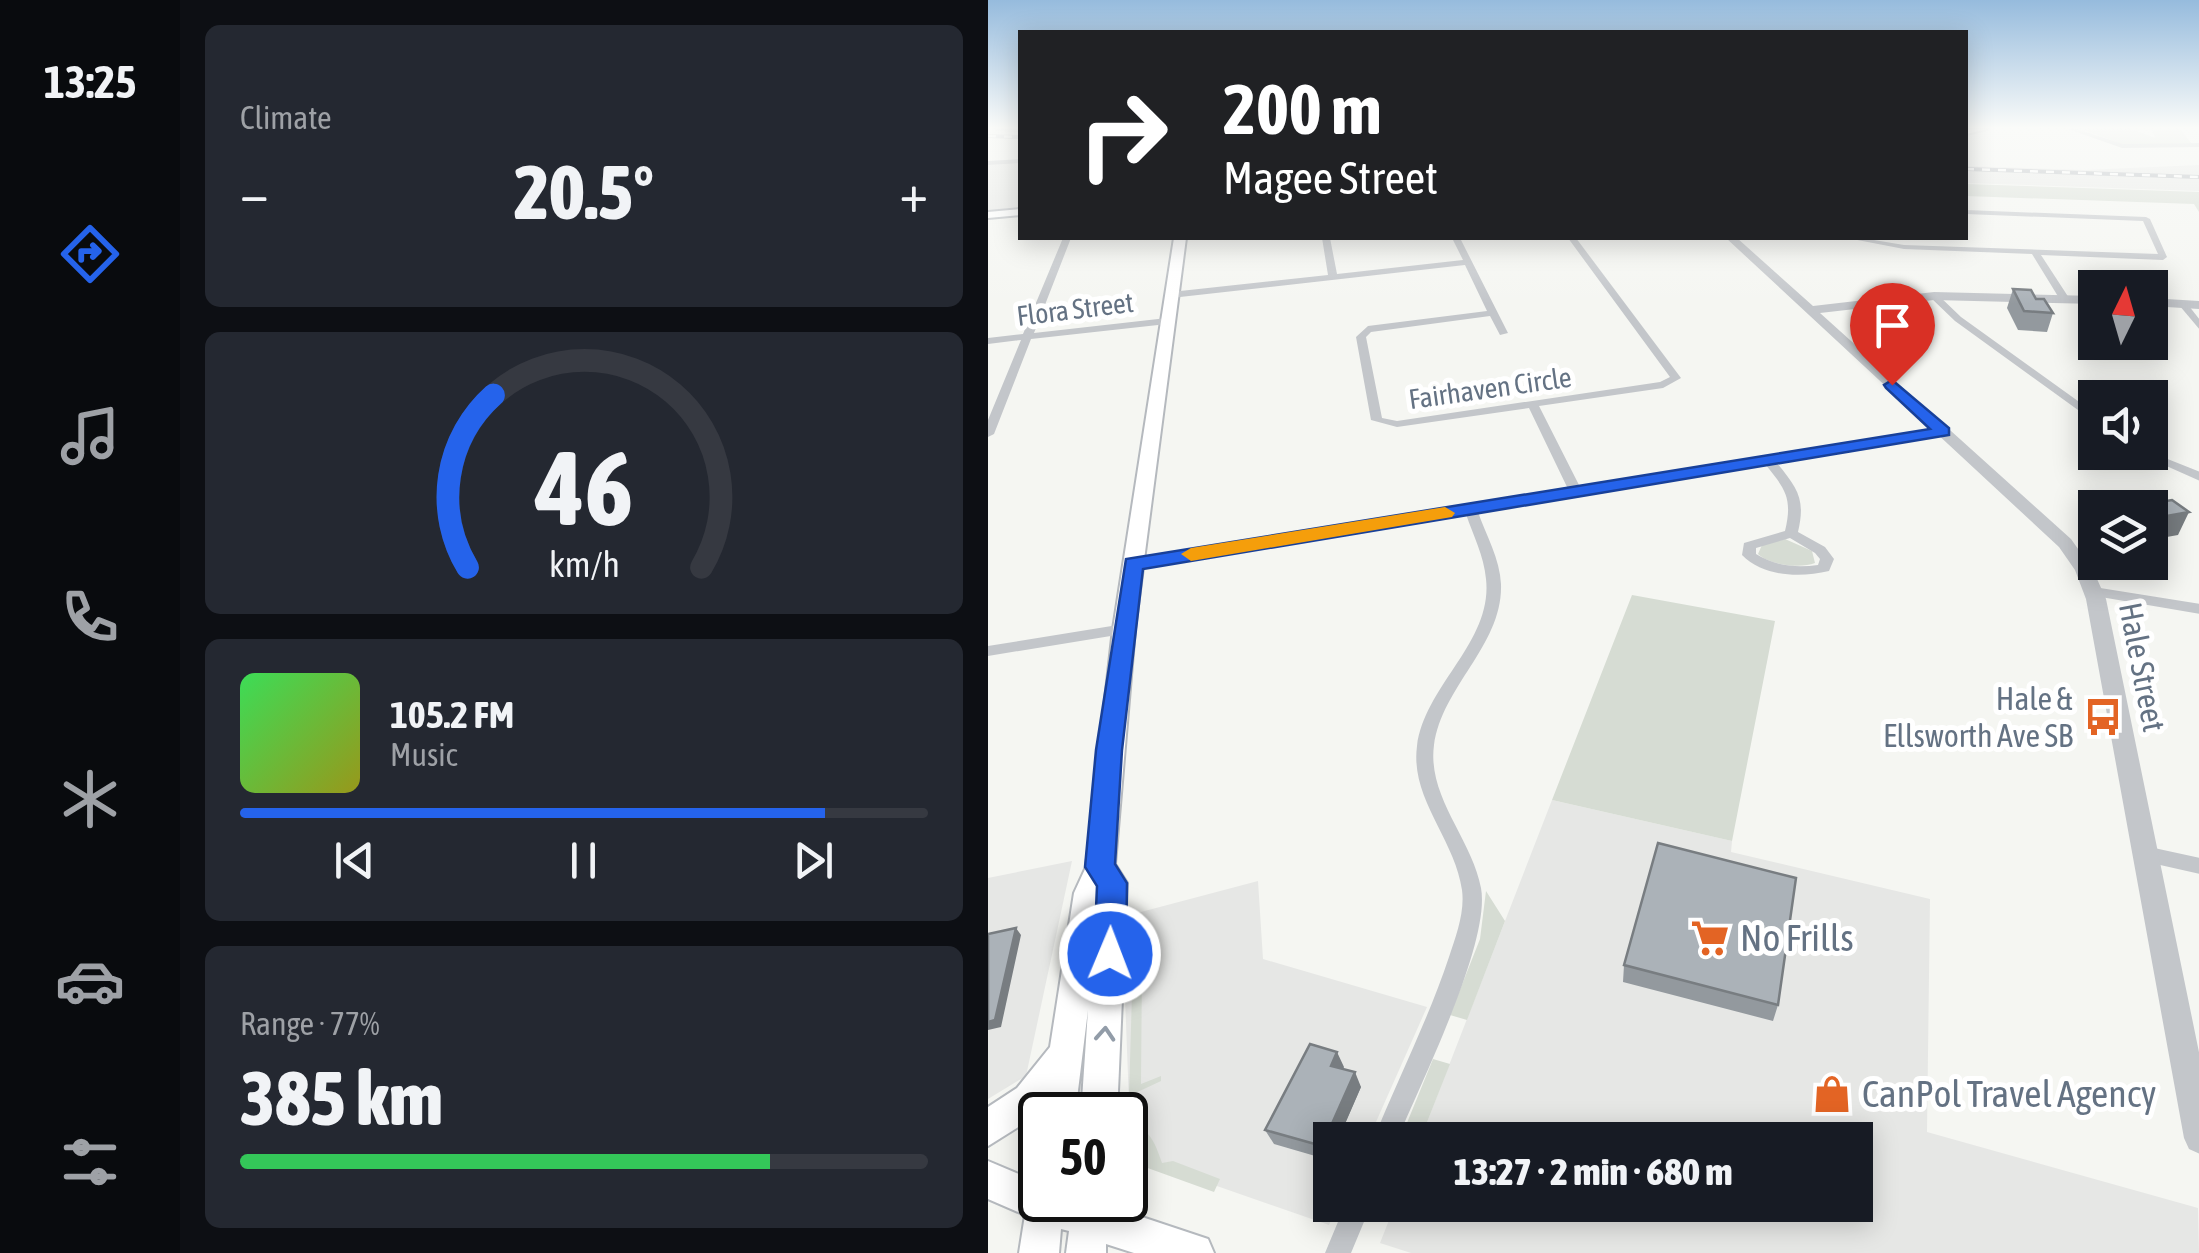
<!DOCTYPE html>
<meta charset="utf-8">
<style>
body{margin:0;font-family:"Asap Condensed",sans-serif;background:#242831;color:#f1f3f6;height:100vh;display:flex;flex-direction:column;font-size:38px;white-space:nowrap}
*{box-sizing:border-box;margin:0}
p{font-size:32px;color:#9ea1a6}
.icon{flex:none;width:55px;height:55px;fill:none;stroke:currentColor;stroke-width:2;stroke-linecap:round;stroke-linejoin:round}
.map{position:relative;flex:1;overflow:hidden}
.drawer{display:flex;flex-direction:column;gap:25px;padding:25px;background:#0d0f14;width:808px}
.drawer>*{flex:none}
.top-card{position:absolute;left:30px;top:30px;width:950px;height:210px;border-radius:0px;box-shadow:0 5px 25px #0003;background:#202124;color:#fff;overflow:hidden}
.needle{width:65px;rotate:5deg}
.controls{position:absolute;left:1090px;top:270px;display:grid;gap:20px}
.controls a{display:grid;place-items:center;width:90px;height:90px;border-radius:0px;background:#171b24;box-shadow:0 5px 25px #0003;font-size:50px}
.speed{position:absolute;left:30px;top:1092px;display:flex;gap:20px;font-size:50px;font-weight:700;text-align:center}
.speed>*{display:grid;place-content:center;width:130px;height:130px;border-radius:50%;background:#171b24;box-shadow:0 5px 25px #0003;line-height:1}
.speed .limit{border:5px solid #111;border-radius:15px;background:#fff;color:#111}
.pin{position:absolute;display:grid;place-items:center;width:85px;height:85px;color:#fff;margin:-102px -42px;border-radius:50% 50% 50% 0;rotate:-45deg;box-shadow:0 0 10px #0007}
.pin .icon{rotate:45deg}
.me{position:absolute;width:110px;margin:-55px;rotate:1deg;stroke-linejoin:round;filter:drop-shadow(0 0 8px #0008)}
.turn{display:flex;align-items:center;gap:35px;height:210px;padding:0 40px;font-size:45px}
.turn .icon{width:130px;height:130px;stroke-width:2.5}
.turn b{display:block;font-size:70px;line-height:85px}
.big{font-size:75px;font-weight:800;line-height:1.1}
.drawer .widget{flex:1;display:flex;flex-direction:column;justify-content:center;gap:15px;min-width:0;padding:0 35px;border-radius:15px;background:#242831}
.drawer .dial{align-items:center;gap:0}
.dial svg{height:260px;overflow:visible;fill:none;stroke:#363941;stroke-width:7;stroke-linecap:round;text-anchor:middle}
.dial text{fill:#f1f3f6;stroke:none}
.song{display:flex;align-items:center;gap:30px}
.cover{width:120px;height:120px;border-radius:15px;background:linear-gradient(135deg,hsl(130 70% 55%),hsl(60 70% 35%))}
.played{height:10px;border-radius:5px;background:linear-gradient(90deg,#2563eb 85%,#363941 85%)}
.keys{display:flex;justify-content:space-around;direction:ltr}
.heat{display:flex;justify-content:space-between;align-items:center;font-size:55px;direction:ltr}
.charge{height:15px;border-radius:8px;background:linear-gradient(90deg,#34c759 77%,#363941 0)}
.trip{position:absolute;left:325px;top:1122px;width:560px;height:100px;border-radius:0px;background:#171b24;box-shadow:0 5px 25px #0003;font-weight:800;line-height:100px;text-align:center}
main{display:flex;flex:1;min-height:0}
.menu{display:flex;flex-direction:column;width:180px;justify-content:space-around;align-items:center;background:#090b0e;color:#9ea1a6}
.menu .icon{width:70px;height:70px}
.menu .active{color:#2563eb}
.menu b{font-size:45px;color:#f1f3f6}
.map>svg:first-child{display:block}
.built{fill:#e6e7e5}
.green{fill:#d6dcd3}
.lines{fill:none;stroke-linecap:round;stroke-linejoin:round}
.secondary-casing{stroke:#b5b9be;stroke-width:4}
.minor{fill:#c3c6ca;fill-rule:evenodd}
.tertiary{fill:#c3c6ca;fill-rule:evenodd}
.secondary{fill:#fff;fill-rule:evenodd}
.rail-casing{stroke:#a3a8af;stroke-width:4}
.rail{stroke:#fff;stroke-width:2.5;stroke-dasharray:8;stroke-linecap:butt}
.wall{fill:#93999e}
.shaded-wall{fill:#787d81}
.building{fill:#abb2b8;stroke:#787d81;stroke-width:2.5}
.oneway{stroke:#929ca8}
.route{fill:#2563eb;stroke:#184099;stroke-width:2.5}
.slow{fill:#f59e0b}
.labels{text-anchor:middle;stroke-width:10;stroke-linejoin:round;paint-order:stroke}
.far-street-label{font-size:28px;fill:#647283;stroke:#fff}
.street-label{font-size:32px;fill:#647283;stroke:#fff}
.poi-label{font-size:32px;fill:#647283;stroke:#fff;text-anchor:end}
.near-poi-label{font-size:38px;fill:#647283;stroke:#fff;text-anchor:start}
</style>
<main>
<nav class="menu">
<b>13:25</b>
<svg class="icon active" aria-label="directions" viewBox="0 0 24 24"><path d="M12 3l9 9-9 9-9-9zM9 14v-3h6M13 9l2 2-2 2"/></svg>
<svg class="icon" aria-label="music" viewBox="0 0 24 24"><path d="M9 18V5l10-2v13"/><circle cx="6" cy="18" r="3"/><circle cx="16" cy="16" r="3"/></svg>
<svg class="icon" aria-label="phone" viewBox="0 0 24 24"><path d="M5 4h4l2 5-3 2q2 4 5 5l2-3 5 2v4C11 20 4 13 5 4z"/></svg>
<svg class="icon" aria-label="climate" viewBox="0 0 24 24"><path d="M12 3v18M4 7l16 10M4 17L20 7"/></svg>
<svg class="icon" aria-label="car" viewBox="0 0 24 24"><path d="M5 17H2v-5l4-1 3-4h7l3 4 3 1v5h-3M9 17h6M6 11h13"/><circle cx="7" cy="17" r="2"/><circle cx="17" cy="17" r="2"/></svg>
<svg class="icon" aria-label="filters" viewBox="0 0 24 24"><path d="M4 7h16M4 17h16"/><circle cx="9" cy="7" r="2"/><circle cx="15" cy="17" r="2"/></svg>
</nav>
<section class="drawer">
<div class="widget"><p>Climate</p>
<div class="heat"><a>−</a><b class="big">20.5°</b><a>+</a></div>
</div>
<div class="widget dial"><svg viewBox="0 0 100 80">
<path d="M14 69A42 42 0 1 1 86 69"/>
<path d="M14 69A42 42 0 0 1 22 16" stroke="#2563eb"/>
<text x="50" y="56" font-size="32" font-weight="700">46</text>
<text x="50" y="72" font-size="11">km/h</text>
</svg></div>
<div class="widget">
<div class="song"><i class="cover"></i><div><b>105.2 FM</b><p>Music</p></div></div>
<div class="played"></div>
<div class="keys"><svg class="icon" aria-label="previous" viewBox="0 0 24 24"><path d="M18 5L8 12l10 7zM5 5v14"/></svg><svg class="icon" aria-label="pause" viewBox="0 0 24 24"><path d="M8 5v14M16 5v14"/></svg><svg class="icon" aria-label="next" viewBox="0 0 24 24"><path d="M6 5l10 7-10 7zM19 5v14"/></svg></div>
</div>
<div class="widget"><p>Range · 77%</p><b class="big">385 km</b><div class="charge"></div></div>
</section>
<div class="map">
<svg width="1212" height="1253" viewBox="0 0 1212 1253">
<rect width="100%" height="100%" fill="#f5f6f2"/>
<path class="built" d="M32 163V208L0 211V165Z
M1211 165V191L978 183V166L1096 170Z
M564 800 744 841 743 852 942 899 939 1132 1210 1208 1211 1253H423L392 1243 407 1205H868V1140H432Z
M84 861 38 1076 0 1099V878Z
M270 881 275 959 439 1007 380 1140H342V1205H350L341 1225 143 1156 134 917Z"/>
<path class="green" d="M1093 129H1144L1167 138 1164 130 1192 129 1204 144H1134Z
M978 184 1211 192V212L1206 204 978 196Z
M797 539 824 551 827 563C812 569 782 565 770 554L774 545Z
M644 595 787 621 744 841 564 800Z
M498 891 517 921 479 1020 462 1015 492 939Z
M170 952 171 959 154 965 153 1084 173 1076V1081L141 1096 145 959Z
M445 1059 462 1064 432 1140H412Z
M143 1124C163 1129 168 1146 174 1163L185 1161 232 1179 226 1192 143 1162Z"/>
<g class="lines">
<g class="secondary-casing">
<path id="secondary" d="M978 129H999L978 134Z
M32 209V215L0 218V212Z
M186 238H198L147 629 127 864 139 883 129 1115H93L100 1010 87 1115H52V1118L51 1114 0 1146V1107L29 1088 62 1047 86 893 98 867 125 629Z
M0 1161 52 1183V1200H122L121 1206 220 1239 226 1253H146L118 1244V1253H78L81 1231 73 1229 71 1253H31L37 1215 0 1199Z"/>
</g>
<path class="minor" d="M8 129H32V132L11 131Z
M1080 129H1089L1135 144 1212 143V147L1134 148Z
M32 159V163L0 165V161Z
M978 210 1158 217 1162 219 1179 257 1175 260 1053 255 1081 298 1076 301 1071 298 1044 254 916 249 859 238H874L916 245 1170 254 1155 221 978 214Z
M75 238H83L46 333 179 318 184 321 179 324 43 339 6 434 0 437V420L33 340 0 344V338L35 334Z
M334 238H342L349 274 475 260 464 238H472L520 333 512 335 502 316 383 332 378 337 394 418 409 421 672 382 682 377 580 238H588L693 378 675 388 551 406 592 487 955 429 961 432 955 435 789 463C809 488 818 498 810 532L837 547 846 559 841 571C812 578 776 577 754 555L756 543 797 531C805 498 797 489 778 465L490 512C498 535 512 559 513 584 515 645 454 686 446 745 439 797 484 839 493 888 503 942 432 1085 409 1140H385C410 1079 440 1020 461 957 468 936 477 912 474 890 467 839 422 799 429 746 437 685 505 642 498 579 496 556 485 535 478 514L145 568 138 564 145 560 580 489 541 408 409 427 383 420 368 337 380 326 499 311 477 265 183 298 178 295 183 292 340 275ZM802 538 827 553 832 559 830 565C808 568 787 566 768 554V548Z
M943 294H949L973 317 1108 414V423L967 321 943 298Z
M1191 301H1197L1212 320V330L1191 305Z
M1147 452H1162L1212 472V481Z
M1106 587 1212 604V614L1101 595 1099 592Z
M136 624 141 625 144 629 141 633 0 656V646Z
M1157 846 1212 858V874L1150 860 1147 854 1150 848Z
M357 1205H383L363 1253H337Z"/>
<path class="tertiary" d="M738 238H749L825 306 946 292 1108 296V304L946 300 832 313 1083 539 1105 570 1118 599 1212 1057V1154L1201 1149 1196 1138 1098 599 1087 570 1071 547Z
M1162 298 1212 301V309L1162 306Z"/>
<use href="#secondary" class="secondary"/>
<g class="rail-casing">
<path id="rail" d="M0 136 32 137
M978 169 1212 177"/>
</g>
<use href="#rail" class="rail"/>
</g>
<path class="wall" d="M1025 289 1048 299 1065 313 1059 332 1030 330 1019 308Z
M636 965 790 1005 785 1021 635 982Z
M356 1067 355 1069 373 1087 341 1160 286 1144 277 1130Z"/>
<path class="shaded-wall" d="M1201 512 1190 535 1162 540V519Z
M28 928 33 935 13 1027 0 1030V1022Z
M349 1052 356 1067 349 1081 343 1066Z
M367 1072 373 1087 350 1140H342L341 1160 334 1146Z"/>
<path class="building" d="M1025 289 1043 290 1048 299H1056L1065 313 1036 311Z
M1184 500 1201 512 1162 519V508H1134Z
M670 843 808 878 790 1005 636 965Z
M28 928 7 1020 0 1022V934Z
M322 1044 349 1052 343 1066 367 1072 334 1146 277 1130Z"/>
<defs><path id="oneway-chevron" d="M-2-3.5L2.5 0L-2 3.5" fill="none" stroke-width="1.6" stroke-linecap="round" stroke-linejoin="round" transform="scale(2.5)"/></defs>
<use class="oneway" href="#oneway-chevron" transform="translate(117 1034) rotate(-86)"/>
<linearGradient id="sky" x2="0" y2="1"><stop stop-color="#96bbdd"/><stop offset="0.42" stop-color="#fafbf9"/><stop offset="1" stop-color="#fafbf9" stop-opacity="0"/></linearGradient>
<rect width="1212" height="304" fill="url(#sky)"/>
<path class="route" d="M904 380 961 428V435L155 569 134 750 127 864 139 883 138 954 133 964 122 968 111 964 106 954 109 886 97 867 108 750 138 559 942 429 898 388 896 385Z"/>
<path class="slow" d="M457 507 467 513 464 517 203 561 193 554 203 548Z"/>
<defs>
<g id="bus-bare" transform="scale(3)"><path d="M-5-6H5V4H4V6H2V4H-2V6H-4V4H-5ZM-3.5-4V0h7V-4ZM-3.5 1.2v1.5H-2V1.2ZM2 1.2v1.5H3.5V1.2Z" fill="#e36424" stroke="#fff" stroke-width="2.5" paint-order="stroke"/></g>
<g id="supermarket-bare" transform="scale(3)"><path d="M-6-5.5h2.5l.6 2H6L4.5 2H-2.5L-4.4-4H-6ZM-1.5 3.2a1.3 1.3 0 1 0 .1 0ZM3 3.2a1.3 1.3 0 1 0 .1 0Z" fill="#e36424" stroke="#fff" stroke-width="2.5" paint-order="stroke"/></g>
<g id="shop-bare" transform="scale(3)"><path d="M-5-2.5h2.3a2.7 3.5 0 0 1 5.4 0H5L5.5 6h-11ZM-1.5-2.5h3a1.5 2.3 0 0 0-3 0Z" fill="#e36424" stroke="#fff" stroke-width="2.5" paint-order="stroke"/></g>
</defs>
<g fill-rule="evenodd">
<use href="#bus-bare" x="1115" y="717"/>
<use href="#supermarket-bare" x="722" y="938"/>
<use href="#shop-bare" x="844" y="1094"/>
</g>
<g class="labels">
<g class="far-street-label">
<text transform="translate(87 309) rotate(-7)" y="10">Flora Street</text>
<text transform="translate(502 388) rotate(-8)" y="10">Fairhaven Circle</text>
</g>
<g class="street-label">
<text transform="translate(1154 667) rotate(79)" y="11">Hale Street</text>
</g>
<g class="poi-label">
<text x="1085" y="710">Hale &amp;<tspan x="1085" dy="37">Ellsworth Ave SB</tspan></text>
</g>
<g class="near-poi-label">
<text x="752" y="951">No Frills</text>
<text x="874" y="1107">CanPol Travel Agency</text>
</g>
</g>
</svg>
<div class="controls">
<a><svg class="needle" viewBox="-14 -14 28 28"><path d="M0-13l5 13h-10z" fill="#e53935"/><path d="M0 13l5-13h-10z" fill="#9ea1a6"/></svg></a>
<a><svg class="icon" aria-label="sound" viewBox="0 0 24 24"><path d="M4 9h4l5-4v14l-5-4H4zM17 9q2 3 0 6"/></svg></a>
<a><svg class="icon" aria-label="layers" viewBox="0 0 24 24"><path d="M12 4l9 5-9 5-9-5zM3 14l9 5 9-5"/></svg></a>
</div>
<div class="speed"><div class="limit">50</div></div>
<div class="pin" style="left:904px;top:385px;background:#d93025"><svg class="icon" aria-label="arrive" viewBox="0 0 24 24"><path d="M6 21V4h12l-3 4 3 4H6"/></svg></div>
<svg class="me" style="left:122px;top:954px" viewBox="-20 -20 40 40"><circle r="17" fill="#2563eb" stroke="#fff" stroke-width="3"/><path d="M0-11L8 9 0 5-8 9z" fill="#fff"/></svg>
<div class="trip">13:27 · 2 min · 680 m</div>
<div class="top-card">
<div class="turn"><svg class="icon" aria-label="right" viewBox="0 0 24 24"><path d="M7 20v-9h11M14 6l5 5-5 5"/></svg><div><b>200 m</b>Magee Street</div></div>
</div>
</div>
</main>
